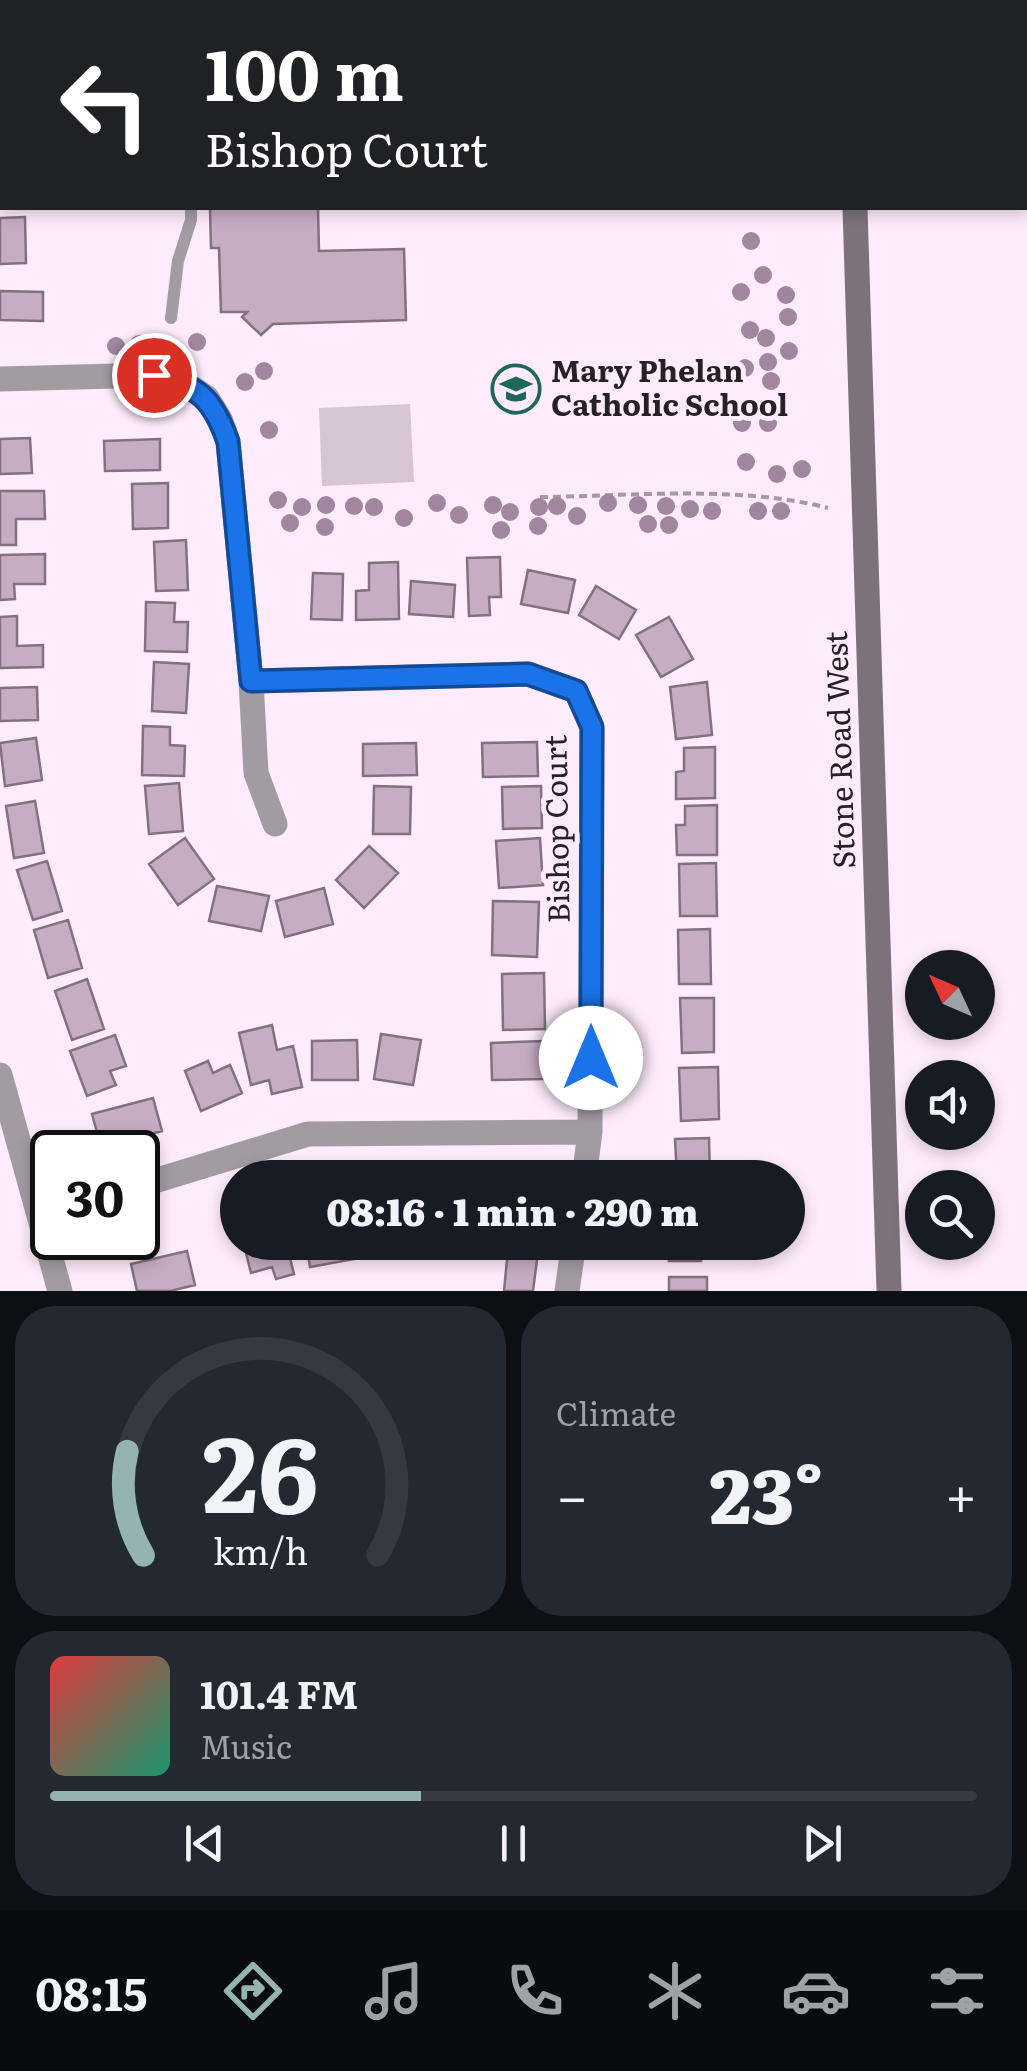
<!DOCTYPE html>
<meta charset="utf-8">
<style>
body{margin:0;font-family:Literata,serif;background:#242831;color:#f1f3f6;height:100vh;display:flex;flex-direction:column;font-size:38px;white-space:nowrap}
*{box-sizing:border-box;margin:0}
p{font-size:32px;color:#9ea1a6}
.icon{flex:none;width:55px;height:55px;fill:none;stroke:currentColor;stroke-width:2;stroke-linecap:round;stroke-linejoin:round}
.map{position:relative;height:1291px;overflow:hidden}
.drawer{display:flex;flex-direction:column;gap:15px;padding:15px;background:#0d0f14;flex:1}
.drawer>*{flex:none}
.top-card{position:absolute;left:0px;top:0px;width:1028px;height:210px;box-shadow:0 5px 15px #0003;background:#202124;color:#fff;overflow:hidden}
.needle{width:65px;rotate:314deg}
.tools{position:absolute;left:905px;top:950px;display:grid;gap:20px}
.tools a{display:grid;place-items:center;width:90px;height:90px;border-radius:50%;background:#171b24;box-shadow:0 5px 15px #0003;font-size:50px}
.speed{position:absolute;left:30px;top:1130px;display:flex;gap:20px;font-size:50px;font-weight:700;text-align:center}
.speed>*{display:grid;place-content:center;width:130px;height:130px;border-radius:50%;background:#171b24;box-shadow:0 5px 15px #0003;line-height:1}
.speed .limit{border:5px solid #111;border-radius:15px;background:#fff;color:#111}
.pin{position:absolute;display:grid;place-items:center;width:85px;height:85px;color:#fff;margin:-42px;border:5px solid #fff;border-radius:50%;box-shadow:0 2px 10px #0007}
.me{position:absolute;width:110px;margin:-55px;rotate:0deg;stroke-linejoin:round;filter:drop-shadow(0 0 8px #0008)}
.turn{display:flex;align-items:center;gap:35px;height:210px;padding:0 40px;font-size:45px}
.turn .icon{width:130px;height:130px;stroke-width:2.5}
.turn b{display:block;font-size:70px;line-height:85px}
.big{font-size:75px;font-weight:800;line-height:1.1}
.drawer .tile{flex:1;display:flex;flex-direction:column;justify-content:center;gap:15px;min-width:0;padding:0 35px;border-radius:40px;background:#242831}
.drawer .dial{align-items:center;gap:0}
.dial svg{height:260px;overflow:visible;fill:none;stroke:#363941;stroke-width:7;stroke-linecap:round;text-anchor:middle}
.dial text{fill:#f1f3f6;stroke:none}
.song{display:flex;align-items:center;gap:30px}
.cover{width:120px;height:120px;border-radius:15px;background:linear-gradient(135deg,hsl(0 70% 55%),hsl(160 70% 35%))}
.played{height:10px;border-radius:5px;background:linear-gradient(90deg,#93b4b0 40%,#363941 40%)}
.keys{display:flex;justify-content:space-around;direction:ltr}
.heat{display:flex;justify-content:space-between;align-items:center;font-size:55px;direction:ltr}
.drawer .tiles{flex:1;display:grid;gap:15px;grid-template-columns:1fr 1fr}
.tile:last-child{grid-column:span 2}
.trip{position:absolute;left:220px;top:1160px;width:585px;height:100px;border-radius:50px;background:#171b24;box-shadow:0 5px 15px #0003;font-weight:800;line-height:100px;text-align:center}
.tabs{display:flex;height:160px;justify-content:space-around;align-items:center;background:#090b0e;color:#9ea1a6}
.tabs .icon{width:70px;height:70px}
.tabs .active{color:#93b4b0}
.tabs b{font-size:45px;color:#f1f3f6}
.map>svg:first-child{display:block}
.green{fill:#d6c5d4}
.building{fill:#c7adc4;stroke:#827180;stroke-width:2.5}
.lines{fill:none;stroke-linecap:round;stroke-linejoin:round}
.path{stroke:#a698a4;stroke-width:4;stroke-dasharray:8 5;stroke-linecap:butt}
.lane{stroke:#a39ba2;stroke-width:12}
.street{stroke:#a39ba2;stroke-width:25}
.secondary{stroke:#7d727c;stroke-width:25}
.tree{fill:#a2859f}
.route-casing{stroke:#114b97;stroke-width:25}
.route{stroke:#1a73e8;stroke-width:18}
.labels{text-anchor:middle;stroke-width:10;stroke-linejoin:round;paint-order:stroke}
.poi-label{font-size:30px;font-weight:bold;fill:#272127;stroke:#feebfb;text-anchor:start}
.street-label{font-size:30px;fill:#272127;stroke:#feebfb}
</style>
<div class="map">
<svg width="1027" height="1291" viewBox="0 0 1027 1291">
<rect width="100%" height="100%" fill="#feebfb"/>
<path class="green" d="M410 404 414 482 322 486 319 408Z"/>
<path class="building" d="M0 38H2V79H0Z
M0 104H2V146H0Z
M0 160H2V204H0Z
M210 208H318L319 251 404 249 406 320 273 324 261 335 242 317 247 312H221L219 248H211Z
M25 217 26 263 0 264V218Z
M0 291 43 292V321L0 320Z
M30 438 32 473 0 474V439Z
M160 439V470L105 471 104 441Z
M168 483V528L133 529 132 484Z
M0 491H44L45 519H16V545H0Z
M186 540 188 590 156 591 154 542Z
M45 554V584H14L15 599 0 600V555Z
M500 557 501 597H489L490 615 469 616 467 558Z
M398 562 399 619 356 620V591L369 590V563Z
M528 570 575 580 568 613 521 604Z
M313 573 343 574 342 620 311 619Z
M411 581 455 585 453 617 409 614Z
M596 586 636 610 619 639 579 615Z
M146 602 175 603 174 622H188L187 652 145 651Z
M17 616V646L43 645V667L0 668V617Z
M669 617 693 659 661 677 636 635Z
M154 662 189 664 186 713 152 711Z
M707 682 712 735 676 739 670 687Z
M37 687 38 720 0 721V688Z
M143 726 170 727V745L185 746 184 776 142 775Z
M36 738 42 780 5 786 0 743Z
M537 742 538 776 483 777 482 743Z
M416 743 417 775 363 776V744Z
M715 747V798L676 799V772L684 771V748Z
M179 783 183 831 149 834 145 786Z
M374 786 411 787 410 834H373Z
M541 786 542 828 503 829 502 787Z
M35 801 44 853 14 858 6 806Z
M717 805V855H677L676 825H685V806Z
M185 838 214 879 178 905 149 864Z
M540 838 543 885 499 888 496 841Z
M369 846 398 873 364 908 336 880Z
M47 861 62 911 33 920 17 870Z
M716 863 717 916H680L679 864Z
M217 886 269 896 261 931 209 921Z
M324 888 333 924 285 937 276 901Z
M493 901 539 902 537 957 492 955Z
M68 920 82 968 48 978 34 930Z
M710 929 711 984H679L678 930Z
M544 973 545 1029 503 1030 502 974Z
M87 979 104 1029 72 1040 55 991Z
M680 998H714V1052L682 1053Z
M272 1025 277 1050 293 1046 302 1087 272 1094 269 1080 251 1085 239 1033Z
M381 1034 421 1040 413 1085 374 1079Z
M115 1035 126 1066 110 1071 116 1085 87 1096 70 1051Z
M357 1040 358 1080H312V1041Z
M543 1041 544 1079 492 1080 491 1043Z
M208 1061 213 1073 230 1065 242 1093 201 1111 185 1071Z
M718 1067 719 1119 681 1121 679 1068Z
M153 1098 162 1131 101 1147 92 1114Z
M709 1138 710 1178H677L675 1139Z
M258 1242H286L294 1274 276 1279 272 1267 251 1273 245 1249 259 1246Z
M306 1242H351L354 1259 310 1267Z
M669 1242H701V1261H669Z
M508 1249 538 1252 533 1291H504Z
M187 1251 195 1285 170 1291H137L131 1264Z
M669 1277H707V1291H669Z"/>
<g class="lines">
<path class="path" d="M540 497C633 496 739 485 828 508"/>
<path class="lane" d="M171 318 178 261 191 220V208"/>
<path class="street" d="M0 379 154 375 175 380 192 388 207 398 220 419 228 441 251 681 256 773 275 824
M251 681 528 674 576 691 592 727 590 1132 584 1178
M0 1075 60 1291
M138 1186 308 1134 590 1132
M567 1291 574 1242"/>
<path class="secondary" d="M848 0V2
M855 208 889 1291"/>
</g>
<g class="tree">
<circle cx="751" cy="241" r="9"/>
<circle cx="763" cy="275" r="9"/>
<circle cx="741" cy="292" r="9"/>
<circle cx="786" cy="295" r="9"/>
<circle cx="788" cy="317" r="9"/>
<circle cx="750" cy="330" r="9"/>
<circle cx="766" cy="338" r="9"/>
<circle cx="197" cy="342" r="9"/>
<circle cx="139" cy="344" r="9"/>
<circle cx="116" cy="346" r="9"/>
<circle cx="789" cy="351" r="9"/>
<circle cx="768" cy="362" r="9"/>
<circle cx="745" cy="368" r="9"/>
<circle cx="264" cy="371" r="9"/>
<circle cx="771" cy="381" r="9"/>
<circle cx="245" cy="382" r="9"/>
<circle cx="770" cy="405" r="9"/>
<circle cx="742" cy="423" r="9"/>
<circle cx="768" cy="423" r="9"/>
<circle cx="269" cy="430" r="9"/>
<circle cx="746" cy="462" r="9"/>
<circle cx="802" cy="469" r="9"/>
<circle cx="777" cy="474" r="9"/>
<circle cx="278" cy="500" r="9"/>
<circle cx="437" cy="503" r="9"/>
<circle cx="608" cy="503" r="9"/>
<circle cx="326" cy="505" r="9"/>
<circle cx="493" cy="505" r="9"/>
<circle cx="638" cy="505" r="9"/>
<circle cx="354" cy="506" r="9"/>
<circle cx="557" cy="506" r="9"/>
<circle cx="666" cy="506" r="9"/>
<circle cx="302" cy="507" r="9"/>
<circle cx="374" cy="507" r="9"/>
<circle cx="539" cy="507" r="9"/>
<circle cx="690" cy="509" r="9"/>
<circle cx="712" cy="511" r="9"/>
<circle cx="758" cy="511" r="9"/>
<circle cx="781" cy="511" r="9"/>
<circle cx="510" cy="512" r="9"/>
<circle cx="459" cy="515" r="9"/>
<circle cx="577" cy="516" r="9"/>
<circle cx="404" cy="518" r="9"/>
<circle cx="290" cy="523" r="9"/>
<circle cx="648" cy="524" r="9"/>
<circle cx="669" cy="525" r="9"/>
<circle cx="538" cy="526" r="9"/>
<circle cx="325" cy="527" r="9"/>
<circle cx="501" cy="530" r="9"/>
</g>
<g class="lines">
<g class="route-casing">
<path id="route" d="M154 375C198 386 213 398 228 442L251 681 528 674 576 691 592 727 591 1058"/>
</g>
<use href="#route" class="route"/>
</g>
<defs>
<g id="school-ring" transform="scale(2.5)"><circle r="9.5" fill="#feebfb" stroke="#20675b" stroke-width="1.5"/><path d="M0-5L7-2L0 1L-7-2ZM-4 1L0 2.5L4 1V4Q0 6-4 4Z" fill="#20675b"/></g>
</defs>
<g fill-rule="evenodd">
<use href="#school-ring" x="516" y="389"/>
</g>
<g class="labels">
<g class="poi-label">
<text x="551" y="382">Mary Phelan<tspan x="551" dy="34">Catholic School</tspan></text>
</g>
<g class="street-label">
<text transform="translate(841 750) rotate(-92)" y="10">Stone Road West</text>
<text transform="translate(558 829) rotate(-91)" y="10">Bishop Court</text>
</g>
</g>
</svg>
<div class="tools">
<a><svg class="needle" viewBox="-14 -14 28 28"><path d="M0-13l5 13h-10z" fill="#e53935"/><path d="M0 13l5-13h-10z" fill="#9ea1a6"/></svg></a>
<a><svg class="icon" aria-label="sound" viewBox="0 0 24 24"><path d="M4 9h4l5-4v14l-5-4H4zM17 9q2 3 0 6"/></svg></a>
<a><svg class="icon" aria-label="search" viewBox="0 0 24 24"><circle cx="10" cy="10" r="6"/><path d="M15 15l6 6"/></svg></a>
</div>
<div class="speed"><div class="limit">30</div></div>
<div class="pin" style="left:154px;top:375px;background:#d93025"><svg class="icon" aria-label="arrive" viewBox="0 0 24 24"><path d="M6 21V4h12l-3 4 3 4H6"/></svg></div>
<svg class="me" style="left:591px;top:1058px" viewBox="-20 -20 40 40"><circle r="19" fill="#fff"/><path d="M0-13L10 11 0 6-10 11z" fill="#1a73e8"/></svg>
<div class="trip">08:16 · 1 min · 290 m</div>
<div class="top-card">
<div class="turn"><svg class="icon" aria-label="left" viewBox="0 0 24 24"><path d="M17 20v-9H6M10 6l-5 5 5 5"/></svg><div><b>100 m</b>Bishop Court</div></div>
</div>
</div>
<section class="drawer">
<div class="tiles">
<div class="tile dial"><svg viewBox="0 0 100 80">
<path d="M14 69A42 42 0 1 1 86 69"/>
<path d="M14 69A42 42 0 0 1 9 37" stroke="#93b4b0"/>
<text x="50" y="56" font-size="32" font-weight="700">26</text>
<text x="50" y="72" font-size="11">km/h</text>
</svg></div>
<div class="tile"><p>Climate</p>
<div class="heat"><a>−</a><b class="big">23°</b><a>+</a></div>
</div>
<div class="tile">
<div class="song"><i class="cover"></i><div><b>101.4 FM</b><p>Music</p></div></div>
<div class="played"></div>
<div class="keys"><svg class="icon" aria-label="previous" viewBox="0 0 24 24"><path d="M18 5L8 12l10 7zM5 5v14"/></svg><svg class="icon" aria-label="pause" viewBox="0 0 24 24"><path d="M8 5v14M16 5v14"/></svg><svg class="icon" aria-label="next" viewBox="0 0 24 24"><path d="M6 5l10 7-10 7zM19 5v14"/></svg></div>
</div>
</div>
</section>
<nav class="tabs">
<b>08:15</b>
<svg class="icon active" aria-label="directions" viewBox="0 0 24 24"><path d="M12 3l9 9-9 9-9-9zM9 14v-3h6M13 9l2 2-2 2"/></svg>
<svg class="icon" aria-label="music" viewBox="0 0 24 24"><path d="M9 18V5l10-2v13"/><circle cx="6" cy="18" r="3"/><circle cx="16" cy="16" r="3"/></svg>
<svg class="icon" aria-label="phone" viewBox="0 0 24 24"><path d="M5 4h4l2 5-3 2q2 4 5 5l2-3 5 2v4C11 20 4 13 5 4z"/></svg>
<svg class="icon" aria-label="climate" viewBox="0 0 24 24"><path d="M12 3v18M4 7l16 10M4 17L20 7"/></svg>
<svg class="icon" aria-label="car" viewBox="0 0 24 24"><path d="M5 17H2v-5l4-1 3-4h7l3 4 3 1v5h-3M9 17h6M6 11h13"/><circle cx="7" cy="17" r="2"/><circle cx="17" cy="17" r="2"/></svg>
<svg class="icon" aria-label="filters" viewBox="0 0 24 24"><path d="M4 7h16M4 17h16"/><circle cx="9" cy="7" r="2"/><circle cx="15" cy="17" r="2"/></svg>
</nav>
